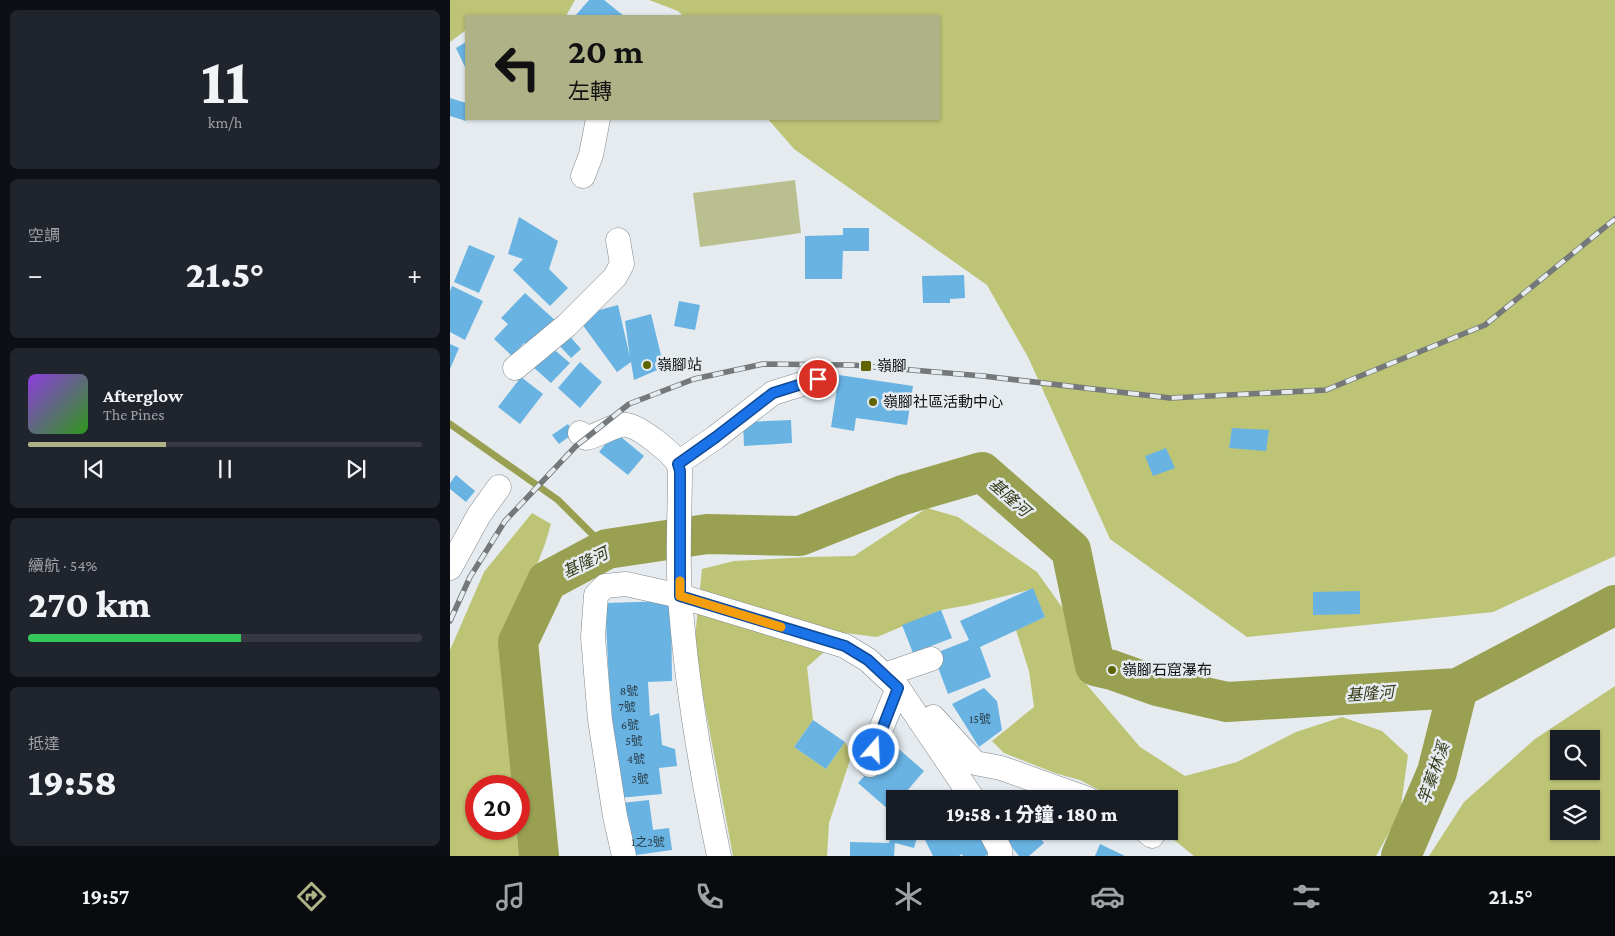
<!DOCTYPE html>
<html lang="zh-TW">
<meta charset="utf-8">
<style>
body{margin:0;font-family:"Crimson Pro","Noto Sans TC",serif;background:#20242c;color:#f1f3f6;height:100vh;display:flex;flex-direction:column;font-size:19px;white-space:nowrap}
*{box-sizing:border-box;margin:0}
p{font-size:16px;color:#9ea1a6}
.icon{flex:none;width:28px;height:28px;fill:none;stroke:currentColor;stroke-width:2;stroke-linecap:round;stroke-linejoin:round}
.map{position:relative;flex:1;overflow:hidden}
.sheet{display:flex;flex-direction:column;gap:10px;padding:10px;background:#0d0f14;width:450px}
.sheet>*{flex:none}
.hud{position:absolute;left:15px;top:15px;width:475px;height:105px;border-radius:0px;box-shadow:0 1px 4px #0004;background:#afb287;color:#111;overflow:hidden}
.controls{position:absolute;left:1100px;top:730px;display:grid;gap:10px}
.controls a{display:grid;place-items:center;width:50px;height:50px;border-radius:0px;background:#171b24;box-shadow:0 1px 4px #0004;font-size:25px}
.speed{position:absolute;left:15px;top:775px;display:flex;gap:10px;font-size:25px;font-weight:700;text-align:center}
.speed>*{display:grid;place-content:center;width:65px;height:65px;border-radius:50%;background:#171b24;box-shadow:0 1px 4px #0004;line-height:1}
.speed .limit{border:8px solid #d22;background:#fff;color:#111}
.pin{position:absolute;display:grid;place-items:center;width:42px;height:42px;color:#fff;margin:-21px;border:2px solid #fff;border-radius:50%;box-shadow:0 1px 5px #0007}
.me{position:absolute;width:55px;margin:-28px;rotate:19deg;stroke-linejoin:round;filter:drop-shadow(0 0 4px #0008)}
.turn{display:flex;align-items:center;gap:18px;height:105px;padding:0 20px;font-size:22px}
.turn .icon{width:65px;height:65px;stroke-width:2.5}
.turn b{display:block;font-size:35px;line-height:42px}
.big{font-size:38px;font-weight:800;line-height:1.1}
.sheet .widget{flex:1;display:flex;flex-direction:column;justify-content:center;gap:8px;min-width:0;padding:0 18px;border-radius:8px;background:#20242c}
.sheet .dial{align-items:center;gap:0}
.dial b{font-size:65px;line-height:1}
.song{display:flex;align-items:center;gap:15px}
.cover{width:60px;height:60px;border-radius:8px;background:linear-gradient(135deg,hsl(270 70% 55%),hsl(110 70% 35%))}
.played{height:5px;border-radius:2px;background:linear-gradient(90deg,#afb287 35%,#363941 35%)}
.keys{display:flex;justify-content:space-around;direction:ltr}
.heat{display:flex;justify-content:space-between;align-items:center;font-size:28px;direction:ltr}
.charge{height:8px;border-radius:4px;background:linear-gradient(90deg,#34c759 54%,#363941 0)}
.trip{position:absolute;left:436px;top:790px;width:292px;height:50px;border-radius:0px;background:#171b24;box-shadow:0 1px 4px #0004;font-weight:800;line-height:50px;text-align:center}
.tabs{display:flex;height:80px;justify-content:space-around;align-items:center;background:#090b0e;color:#9ea1a6}
.tabs .icon{width:35px;height:35px}
.tabs .active{color:#afb287}
.tabs b{font-size:22px;color:#f1f3f6}
main{display:flex;flex:1;min-height:0}
.map>svg:first-child{display:block}
.green{fill:#babf8f}
.forest{fill:#bdc475;fill-rule:evenodd}
.lines{fill:none;stroke-linecap:round;stroke-linejoin:round}
.stream{stroke:#9aa052;stroke-width:7}
.river{stroke:#9aa052;stroke-width:40}
.building{fill:#69b3e3}
.minor-casing{stroke:#84898c;stroke-width:25}
.minor{stroke:#fff;stroke-width:24}
.rail-casing{stroke:#74787a;stroke-width:5.5}
.rail{stroke:#e5ebef;stroke-width:4;stroke-dasharray:11;stroke-linecap:butt}
.route-casing{stroke:#114b97;stroke-width:12}
.route{stroke:#1a73e8;stroke-width:9}
.slow{stroke:#f59e0b;stroke-width:9}
.poi-dot{fill:#5f6300;stroke:#e5ebef;stroke-width:2}
.labels{text-anchor:middle;stroke-width:5;stroke-linejoin:round;paint-order:stroke}
.number-label{font-size:12px;fill:#263a46}
.poi-label{font-size:15px;fill:#0f1112;stroke:#e5ebef;text-anchor:start}
.water-label{font-size:16px;font-style:italic;fill:#373a18;stroke:#e5ebef}
</style>
<main>
<section class="sheet">
<div class="widget dial"><b>11</b><p>km/h</p></div>
<div class="widget"><p>空調</p>
<div class="heat"><a>−</a><b class="big">21.5°</b><a>+</a></div>
</div>
<div class="widget">
<div class="song"><i class="cover"></i><div><b>Afterglow</b><p>The Pines</p></div></div>
<div class="played"></div>
<div class="keys"><svg class="icon" aria-label="previous" viewBox="0 0 24 24"><path d="M18 5L8 12l10 7zM5 5v14"/></svg><svg class="icon" aria-label="pause" viewBox="0 0 24 24"><path d="M8 5v14M16 5v14"/></svg><svg class="icon" aria-label="next" viewBox="0 0 24 24"><path d="M6 5l10 7-10 7zM19 5v14"/></svg></div>
</div>
<div class="widget"><p>續航 · 54%</p><b class="big">270 km</b><div class="charge"></div></div>
<div class="widget"><p>抵達</p><b class="big">19:58</b></div>
</section>
<div class="map">
<svg width="1165" height="856" viewBox="0 0 1165 856">
<rect width="100%" height="100%" fill="#e5ebef"/>
<path class="green" d="M345 180 351 233 250 247 243 193Z"/>
<path class="forest" d="M0 0H125L116 16H16V30L0 42Z
M199 0H1165V556L1043 612 797 637 660 539 578 357 537 285 344 149 318 119H489V16H233L228 11Z
M477 508 508 517 587 572 619 617 631 678 690 747 735 776 787 762 846 732 892 717 932 731 958 755 950 813 926 856H744L713 831H720V799H666L630 780 605 773 554 753 542 741 584 707 579 671 566 630 595 617 583 589 519 605 491 610 427 637 396 633 357 667 363 720 344 747 376 769 395 742 402 754 379 823 377 856H283L244 648 252 569 284 561 359 557 404 556Z
M82 513 101 524 95 544 55 648 63 786H26V829H66L69 856H0V650L34 572Z
M1165 686V856H979L1014 802 1085 739ZM1109 739H1141V771H1109ZM1109 799H1141V831H1109Z"/>
<g class="lines">
<path class="stream" d="M0 424 108 500 157 549"/>
<path class="river" d="M89 856 68 642 97 581 157 549 257 534 350 536 453 495 532 472 621 550 645 666 662 670 707 686 777 702 1008 688 1165 605
M951 856 987 772 1008 688"/>
</g>
<path class="building" d="M139 0H154L174 16H125Z
M16 42V69L6 48Z
M0 98 16 103V121L0 116Z
M69 217 108 241 99 269 118 288 100 306 63 270 73 259 58 254Z
M393 228H419V251H393L392 279H355V236L393 235Z
M19 245 45 256 29 293 4 282Z
M514 275 515 298 500 299V303H473L472 276Z
M2 286 33 301 15 340 0 332V291Z
M75 293 107 322 81 349 74 343 62 356 44 339 58 324 51 318Z
M229 301 250 305 245 330 224 326Z
M168 305 180 357 175 321 201 314 211 355 212 368 184 380 181 362 167 372 132 324 142 312Z
M117 333 131 349 121 358 107 343Z
M0 344 9 348 0 369Z
M101 347 120 363 101 383 83 367Z
M130 362 152 382 130 408 108 388Z
M389 375 463 386 457 425 406 418 404 431 381 427Z
M71 377 93 394 70 424 48 407Z
M341 420 342 443 294 446 293 422Z
M118 424 124 433 109 444 102 435Z
M782 428 819 430 816 451 779 448Z
M165 432 194 456 178 475 149 452Z
M716 448 725 468 703 476 695 456Z
M6 475 25 491 16 502 0 489V483Z
M583 588 595 617 530 647 541 677 498 694 483 654 519 640 510 621Z
M910 591V614L863 615V592Z
M221 601 222 681 198 682 200 716 209 713 212 745 225 749 227 766 209 768 212 794 169 798 159 683 155 603Z
M491 610 502 638 463 653 452 625Z
M534 688 547 701 552 730 529 747 502 704Z
M363 720 395 742 376 769 344 747Z
M443 744 474 771 450 799H445V804L439 810 408 783Z
M554 790 561 799H543Z
M199 800 203 830 219 828 222 850 179 856 172 803Z
M444 825 445 831H469L464 848 445 843 444 856H400V842L439 843Z
M482 831H534L544 851 535 856H513L512 854 509 856H483L473 836Z
M549 831H584L594 843 579 856H569Z
M650 844 675 856H645Z"/>
<g class="lines">
<g class="minor-casing">
<path id="minor" d="M133 176 141 155 148 119
M65 368 117 325 165 277 172 264 168 240
M130 433 136 438C149 436 165 423 177 425 190 427 221 452 228 463 228 464 230 470 230 471 230 512 227 555 230 596 236 684 251 770 269 856
M228 463 266 437 323 393 368 379
M0 568 29 515 49 487
M434 675 481 659
M483 717 525 763 551 768 638 799
M420 765 428 736 448 688
M540 831 550 850V856
M696 831 702 836
M174 856 165 816 150 720 143 637 146 595 155 586 176 584 230 596 395 646 418 660 448 688 523 799"/>
</g>
<use href="#minor" class="minor"/>
<g class="rail-casing">
<path id="rail" d="M0 621 20 577 55 521 126 446 179 404 244 379 313 364 402 365 533 376 720 398 876 390 1035 325 1165 219"/>
</g>
<use href="#rail" class="rail"/>
</g>
<g class="lines">
<g class="route-casing">
<path id="route" d="M368 379 323 393 266 437 228 464 230 471V596L395 646 418 660 448 688 424 750"/>
</g>
<use href="#route" class="route"/>
<path class="slow" d="M230 581V596L331 627"/>
</g>
<g class="poi-dot">
<circle cx="197" cy="365" r="5"/>
<rect x="410" y="360" width="12" height="12" rx="2.5"/>
<circle cx="423" cy="402" r="5"/>
<circle cx="662" cy="670" r="5"/>
</g>
<g class="labels">
<g class="number-label">
<text x="179" y="695">8號</text>
<text x="177" y="711">7號</text>
<text x="530" y="723">15號</text>
<text x="180" y="729">6號</text>
<text x="184" y="745">5號</text>
<text x="186" y="763">4號</text>
<text x="190" y="783">3號</text>
<text x="198" y="846">1之2號</text>
</g>
<g class="poi-label">
<text x="207" y="370">嶺腳站</text>
<text x="427" y="371">嶺腳</text>
<text x="433" y="407">嶺腳社區活動中心</text>
<text x="672" y="675">嶺腳石窟瀑布</text>
</g>
<g class="water-label">
<text transform="translate(560 497) rotate(41)" y="6">基隆河</text>
<text transform="translate(135 562) rotate(-26)" y="6">基隆河</text>
<text transform="translate(920 693) rotate(-4)" y="6">基隆河</text>
<text transform="translate(983 773) rotate(-71)" y="6">竿蓁林溪</text>
</g>
</g>
</svg>
<div class="controls">
<a><svg class="icon" aria-label="search" viewBox="0 0 24 24"><circle cx="10" cy="10" r="6"/><path d="M15 15l6 6"/></svg></a>
<a><svg class="icon" aria-label="layers" viewBox="0 0 24 24"><path d="M12 4l9 5-9 5-9-5zM3 14l9 5 9-5"/></svg></a>
</div>
<div class="speed"><div class="limit">20</div></div>
<div class="pin" style="left:368px;top:379px;background:#d93025"><svg class="icon" aria-label="arrive" viewBox="0 0 24 24"><path d="M6 21V4h12l-3 4 3 4H6"/></svg></div>
<svg class="me" style="left:424px;top:750px" viewBox="-20 -20 40 40"><circle r="17" fill="#1a73e8" stroke="#fff" stroke-width="3"/><path d="M0-11L8 9 0 5-8 9z" fill="#fff"/></svg>
<div class="trip">19:58 · 1 分鐘 · 180 m</div>
<div class="hud">
<div class="turn"><svg class="icon" aria-label="left" viewBox="0 0 24 24"><path d="M17 20v-9H6M10 6l-5 5 5 5"/></svg><div><b>20 m</b>左轉</div></div>
</div>
</div>
</main>
<nav class="tabs">
<b>19:57</b>
<svg class="icon active" aria-label="directions" viewBox="0 0 24 24"><path d="M12 3l9 9-9 9-9-9zM9 14v-3h6M13 9l2 2-2 2"/></svg>
<svg class="icon" aria-label="music" viewBox="0 0 24 24"><path d="M9 18V5l10-2v13"/><circle cx="6" cy="18" r="3"/><circle cx="16" cy="16" r="3"/></svg>
<svg class="icon" aria-label="phone" viewBox="0 0 24 24"><path d="M5 4h4l2 5-3 2q2 4 5 5l2-3 5 2v4C11 20 4 13 5 4z"/></svg>
<svg class="icon" aria-label="climate" viewBox="0 0 24 24"><path d="M12 3v18M4 7l16 10M4 17L20 7"/></svg>
<svg class="icon" aria-label="car" viewBox="0 0 24 24"><path d="M5 17H2v-5l4-1 3-4h7l3 4 3 1v5h-3M9 17h6M6 11h13"/><circle cx="7" cy="17" r="2"/><circle cx="17" cy="17" r="2"/></svg>
<svg class="icon" aria-label="filters" viewBox="0 0 24 24"><path d="M4 7h16M4 17h16"/><circle cx="9" cy="7" r="2"/><circle cx="15" cy="17" r="2"/></svg>
<b>21.5°</b>
</nav>
